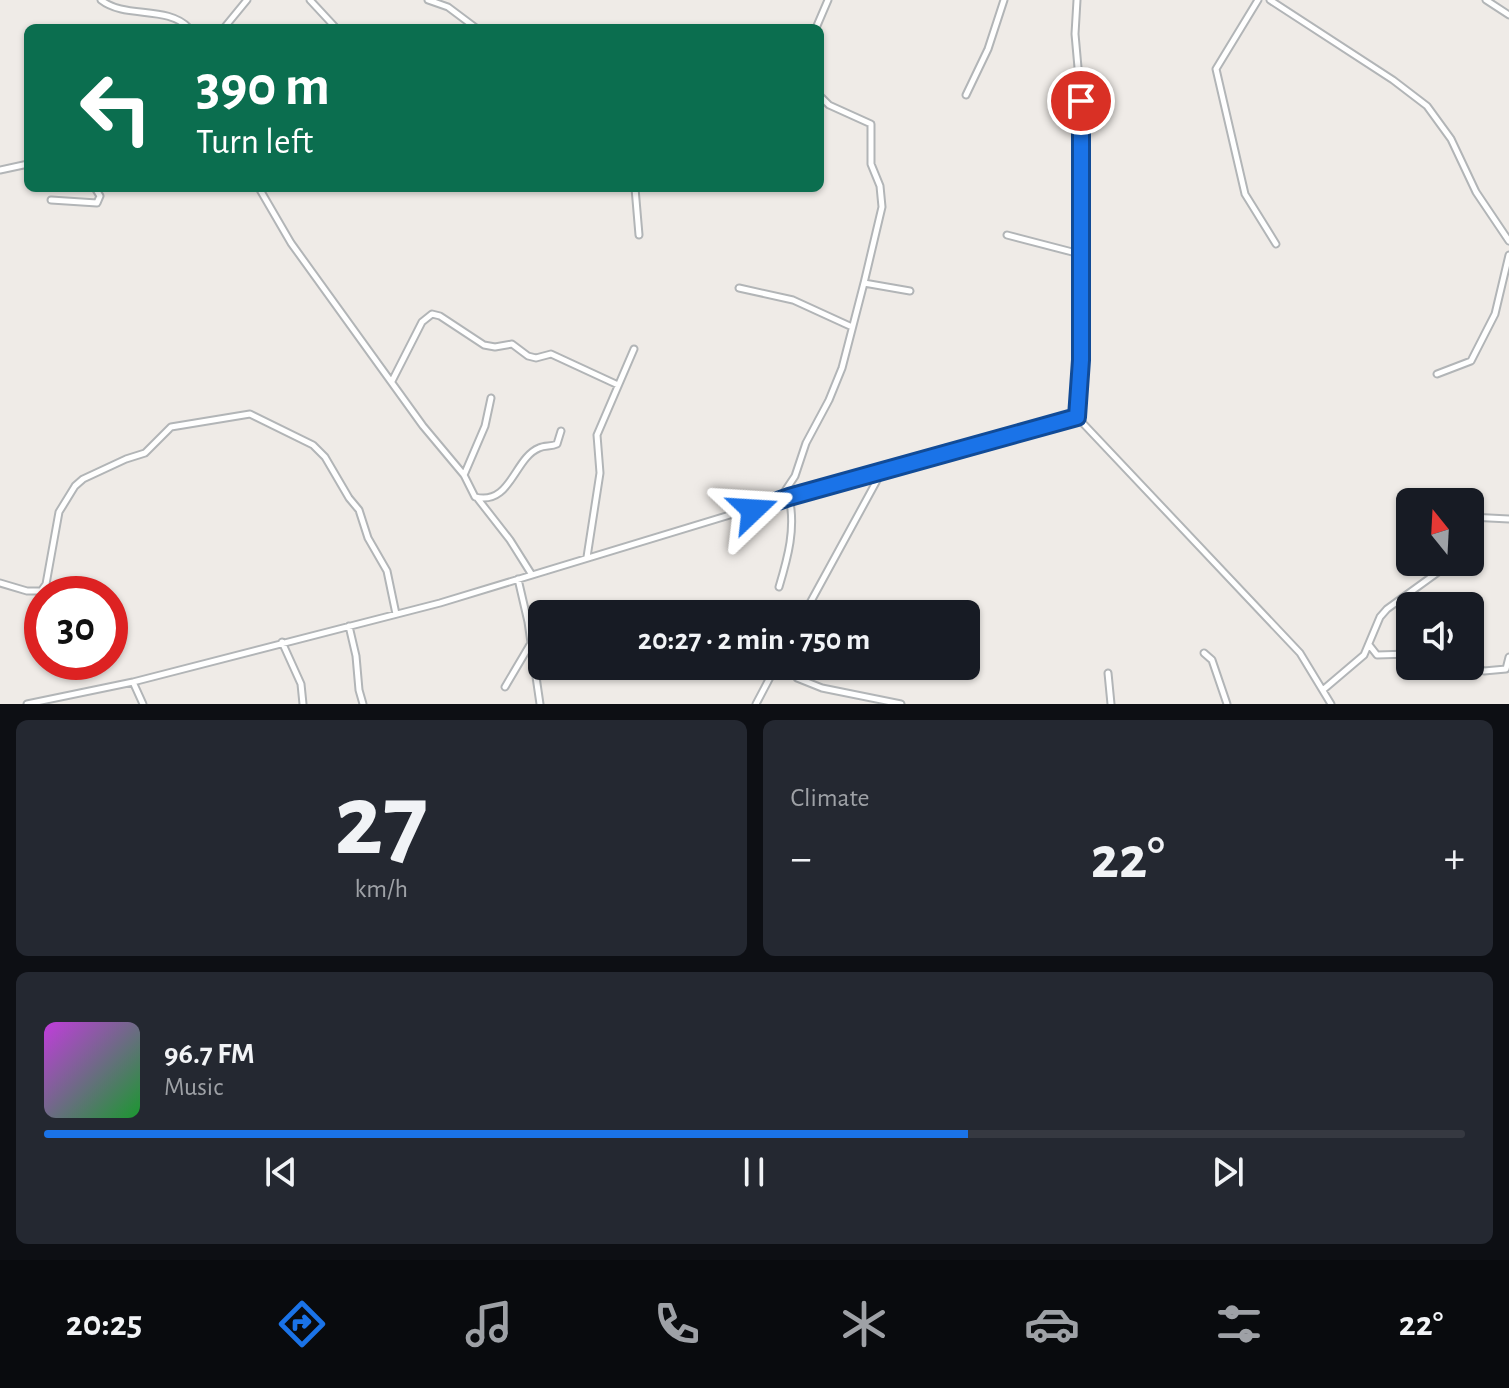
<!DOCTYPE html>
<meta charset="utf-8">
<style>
body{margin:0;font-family:"Alegreya Sans",sans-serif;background:#242831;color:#f1f3f6;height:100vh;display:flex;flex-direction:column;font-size:30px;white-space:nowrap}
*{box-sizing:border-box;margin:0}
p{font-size:26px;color:#9ea1a6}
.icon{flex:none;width:44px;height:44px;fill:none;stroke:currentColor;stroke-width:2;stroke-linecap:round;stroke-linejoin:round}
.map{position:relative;height:704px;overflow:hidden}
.drawer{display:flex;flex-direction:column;gap:16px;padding:16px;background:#0d0f14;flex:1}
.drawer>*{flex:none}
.top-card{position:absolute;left:24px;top:24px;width:800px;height:168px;border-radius:12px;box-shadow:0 2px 6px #0004;background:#0b6e4f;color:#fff;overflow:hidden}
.needle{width:52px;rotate:342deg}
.buttons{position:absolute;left:1396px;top:488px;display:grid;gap:16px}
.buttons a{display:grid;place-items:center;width:88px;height:88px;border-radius:12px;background:#171b24;box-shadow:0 2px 6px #0004;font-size:40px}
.speed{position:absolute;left:24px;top:576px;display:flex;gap:16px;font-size:40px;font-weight:700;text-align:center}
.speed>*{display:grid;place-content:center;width:104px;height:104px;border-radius:50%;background:#171b24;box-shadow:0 2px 6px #0004;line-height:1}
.speed .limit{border:12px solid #d22;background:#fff;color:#111}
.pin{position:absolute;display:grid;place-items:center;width:68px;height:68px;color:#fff;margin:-34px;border:4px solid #fff;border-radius:50%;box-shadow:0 2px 8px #0007}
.me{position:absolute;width:88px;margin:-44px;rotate:70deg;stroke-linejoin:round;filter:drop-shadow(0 0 6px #0008)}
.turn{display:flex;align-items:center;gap:28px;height:168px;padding:0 40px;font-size:36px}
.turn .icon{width:104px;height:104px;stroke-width:2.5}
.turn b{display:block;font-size:56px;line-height:68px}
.big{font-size:60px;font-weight:700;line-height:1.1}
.drawer .card{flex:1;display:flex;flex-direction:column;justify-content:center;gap:12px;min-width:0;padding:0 28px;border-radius:12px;background:#242831}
.drawer .dial{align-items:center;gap:0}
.dial b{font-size:104px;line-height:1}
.song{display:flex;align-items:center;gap:24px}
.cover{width:96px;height:96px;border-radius:12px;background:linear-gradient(135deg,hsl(290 70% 55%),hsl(130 70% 35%))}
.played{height:8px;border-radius:4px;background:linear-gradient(90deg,#1a73e8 65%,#363941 65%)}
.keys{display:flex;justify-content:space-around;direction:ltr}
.heat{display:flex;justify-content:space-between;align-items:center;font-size:44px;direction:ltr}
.drawer .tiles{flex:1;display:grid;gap:16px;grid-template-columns:1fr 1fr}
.card:last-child{grid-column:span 2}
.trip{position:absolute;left:528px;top:600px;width:452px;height:80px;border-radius:12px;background:#171b24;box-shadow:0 2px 6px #0004;font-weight:700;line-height:80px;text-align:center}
.tabs{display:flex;height:128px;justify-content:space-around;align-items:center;background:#090b0e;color:#9ea1a6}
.tabs .icon{width:56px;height:56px}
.tabs .active{color:#1a73e8}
.tabs b{font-size:36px;color:#f1f3f6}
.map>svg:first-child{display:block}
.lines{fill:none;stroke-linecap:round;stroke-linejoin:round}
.minor-casing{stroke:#b2b5b7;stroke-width:9}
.minor{stroke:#fff;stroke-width:5}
.route-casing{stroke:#114b97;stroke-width:20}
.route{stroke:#1a73e8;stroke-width:14}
</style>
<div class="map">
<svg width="1509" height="704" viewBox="0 0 1509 704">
<rect width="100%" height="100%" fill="#efebe7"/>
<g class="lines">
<g class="minor-casing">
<path id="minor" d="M101 0C125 19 167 5 189 28
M310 0 336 28
M428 0 448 7 476 28
M1077 0 1075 34 1081 101V360L1077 417 1300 653 1331 704
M1258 0 1216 69 1245 194 1276 244
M1270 0 1393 80 1427 106 1451 139 1476 192 1509 241
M1486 0 1509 15
M224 28 247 0
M816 28 828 0
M966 95 988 49 1004 0
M820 96 829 105 871 124V164L880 186 882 207 864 283 910 291
M0 170 28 164
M259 188 291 243 423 426 464 475 475 497C511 506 514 458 539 448 545 445 551 447 557 444L561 431
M635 188 639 235
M51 200 97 203 100 196 95 188
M1007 235 1080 254
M739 288 793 300 852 327
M1437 374 1471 361 1495 314 1509 255
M392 381 422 322 432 314 440 316 484 345 495 347 512 344 528 356 536 358 551 354 618 385
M464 475 485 426 491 398
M478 499 510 540 532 575
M779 500 795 476 806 443 829 400 842 368 864 283
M1470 517 1509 519
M587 557 600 473 597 435 634 349
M518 579 528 622 540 704
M0 583 27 591H41L46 584 59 512 75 486 83 479 126 459 145 453 171 427 250 414 313 445 325 457 349 498 359 510 368 538 387 571 396 614
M779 587C788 557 796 528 789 497
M804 614 881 473
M349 626 356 656 359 690 363 704
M282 642 301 684 303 704
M1370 646 1377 655 1410 654
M1204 653 1212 660 1227 704
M1470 664 1484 671 1506 669 1509 657
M1108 673 1111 704
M797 678 822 688 901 704
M133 682 143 704
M505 687 531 643
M1324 689 1364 655 1380 617 1387 609 1452 562
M27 704 133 682 440 603 789 497 1077 417
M756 704 776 666"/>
</g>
<use href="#minor" class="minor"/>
</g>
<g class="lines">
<g class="route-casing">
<path id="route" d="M753 510 789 497 1077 417 1081 360V101"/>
</g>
<use href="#route" class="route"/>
</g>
</svg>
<div class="buttons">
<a><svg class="needle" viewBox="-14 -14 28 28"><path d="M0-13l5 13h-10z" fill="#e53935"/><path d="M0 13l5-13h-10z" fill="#9ea1a6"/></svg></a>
<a><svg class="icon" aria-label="sound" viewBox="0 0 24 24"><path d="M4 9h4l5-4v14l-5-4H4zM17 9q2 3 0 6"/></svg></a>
</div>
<div class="speed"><div class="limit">30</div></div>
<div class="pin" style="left:1081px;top:101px;background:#d93025"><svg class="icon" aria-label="arrive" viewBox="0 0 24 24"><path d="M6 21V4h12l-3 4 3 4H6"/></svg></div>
<svg class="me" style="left:753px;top:510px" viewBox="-20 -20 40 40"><path d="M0-17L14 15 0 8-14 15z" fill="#1a73e8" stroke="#fff" stroke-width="4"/></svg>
<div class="trip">20:27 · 2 min · 750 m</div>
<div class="top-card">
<div class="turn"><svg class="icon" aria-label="left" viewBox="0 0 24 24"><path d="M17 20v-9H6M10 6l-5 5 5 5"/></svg><div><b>390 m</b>Turn left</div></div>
</div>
</div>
<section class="drawer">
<div class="tiles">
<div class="card dial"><b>27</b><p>km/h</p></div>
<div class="card"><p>Climate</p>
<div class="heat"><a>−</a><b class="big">22°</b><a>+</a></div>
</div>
<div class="card">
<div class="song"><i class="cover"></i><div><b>96.7 FM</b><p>Music</p></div></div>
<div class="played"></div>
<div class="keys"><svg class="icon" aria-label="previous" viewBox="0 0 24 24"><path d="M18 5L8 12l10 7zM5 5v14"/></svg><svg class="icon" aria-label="pause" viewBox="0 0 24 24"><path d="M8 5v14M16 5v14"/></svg><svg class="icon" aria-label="next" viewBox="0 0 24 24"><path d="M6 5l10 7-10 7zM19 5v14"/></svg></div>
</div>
</div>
</section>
<nav class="tabs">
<b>20:25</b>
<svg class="icon active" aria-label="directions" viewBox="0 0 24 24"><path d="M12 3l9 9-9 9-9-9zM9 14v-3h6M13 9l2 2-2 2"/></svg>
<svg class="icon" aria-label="music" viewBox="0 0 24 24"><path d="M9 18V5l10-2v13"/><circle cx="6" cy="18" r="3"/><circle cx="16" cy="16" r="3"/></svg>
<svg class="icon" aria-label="phone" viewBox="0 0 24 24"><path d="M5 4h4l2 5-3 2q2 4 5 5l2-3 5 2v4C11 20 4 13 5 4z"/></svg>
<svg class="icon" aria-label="climate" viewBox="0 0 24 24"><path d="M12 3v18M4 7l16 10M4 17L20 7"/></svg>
<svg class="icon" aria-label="car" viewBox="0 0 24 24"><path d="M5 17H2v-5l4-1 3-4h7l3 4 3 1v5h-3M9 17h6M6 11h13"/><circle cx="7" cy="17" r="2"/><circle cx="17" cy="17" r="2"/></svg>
<svg class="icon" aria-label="filters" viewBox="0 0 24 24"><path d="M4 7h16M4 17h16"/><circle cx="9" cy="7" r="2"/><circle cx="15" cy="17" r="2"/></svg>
<b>22°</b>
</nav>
